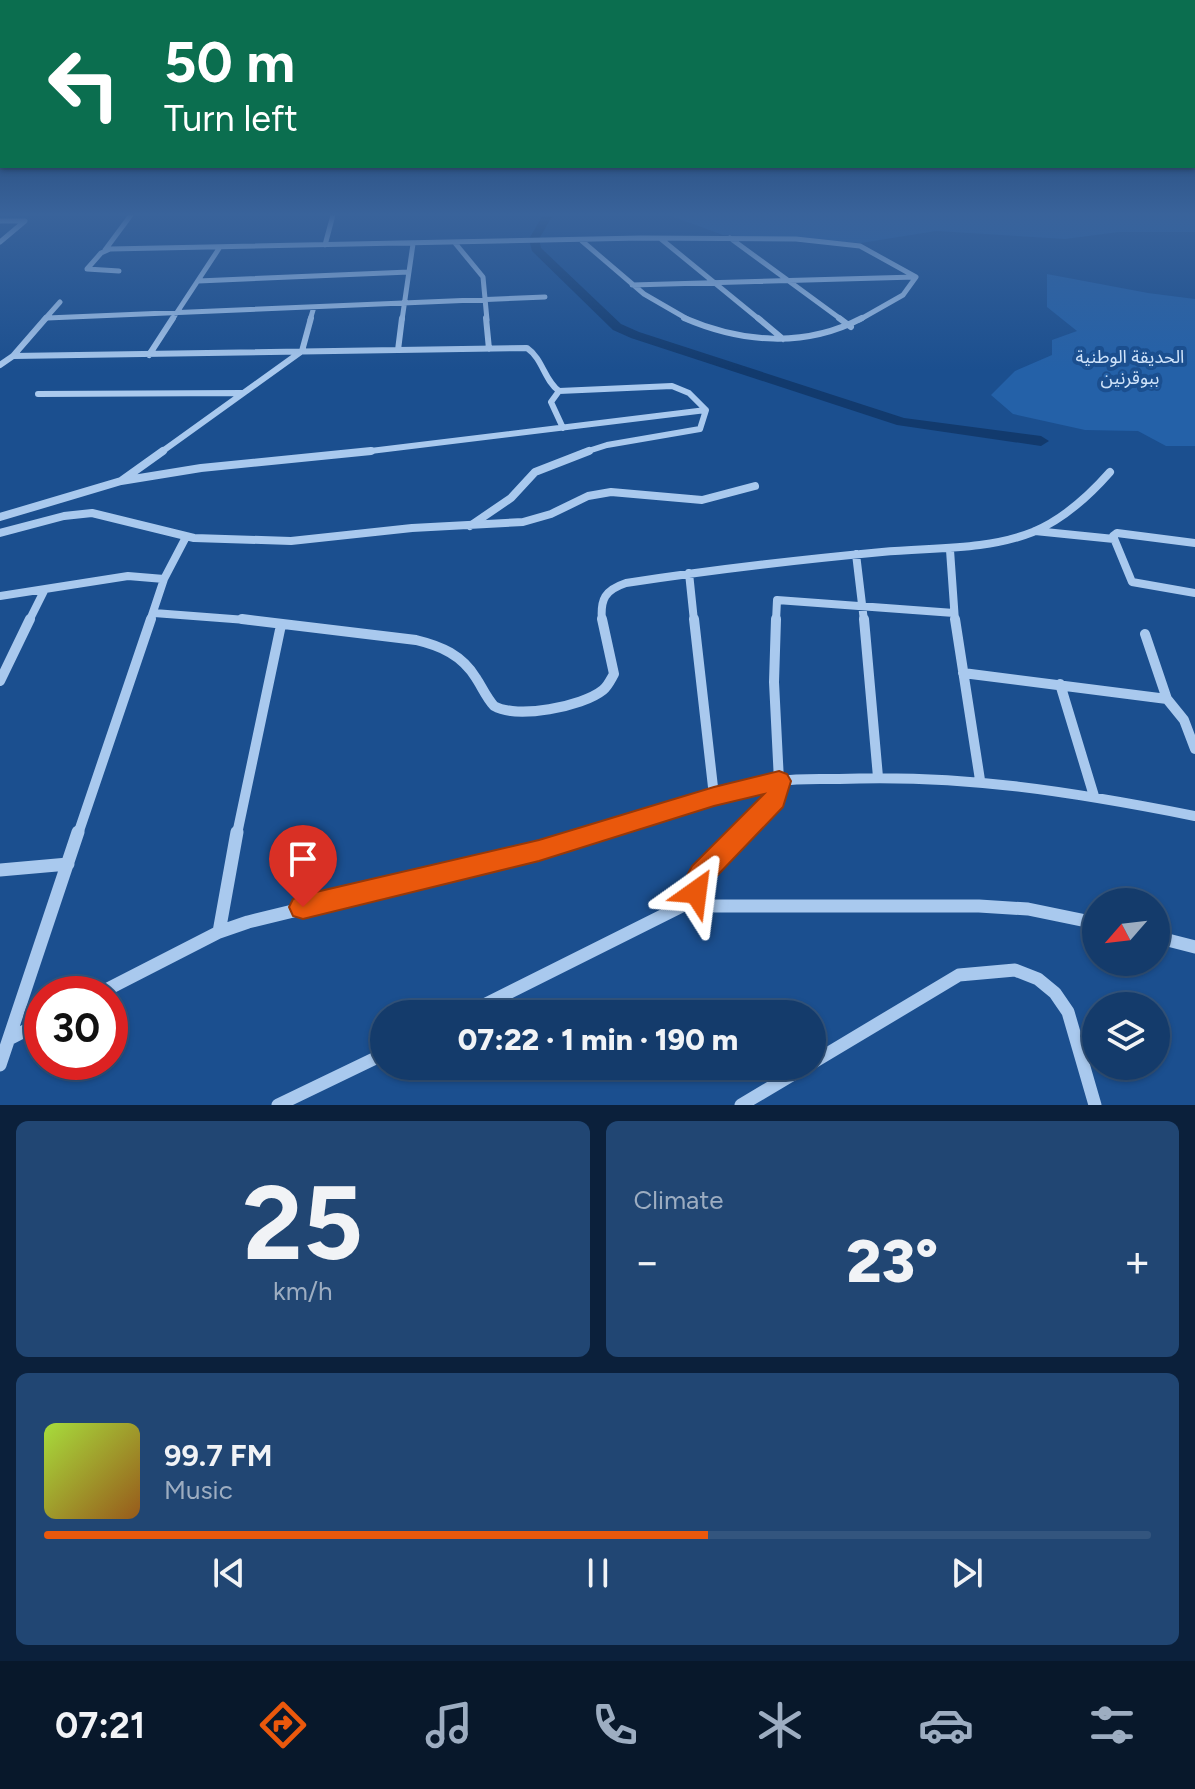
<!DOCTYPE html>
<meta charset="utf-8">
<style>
body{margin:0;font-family:Figtree,"Noto Sans Arabic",sans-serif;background:#214673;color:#f1f3f6;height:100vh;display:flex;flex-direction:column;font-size:30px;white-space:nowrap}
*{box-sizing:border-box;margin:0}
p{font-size:26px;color:#9dadc1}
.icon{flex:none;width:44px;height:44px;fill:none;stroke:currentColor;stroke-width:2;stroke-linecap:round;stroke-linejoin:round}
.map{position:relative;height:1105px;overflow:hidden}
.panel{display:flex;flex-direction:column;gap:16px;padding:16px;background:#0b203b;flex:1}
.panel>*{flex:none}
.guide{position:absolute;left:0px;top:0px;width:1196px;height:168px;box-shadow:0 2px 6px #0004,0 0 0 2px #33557e;background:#0b6e4f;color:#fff;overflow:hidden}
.needle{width:52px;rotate:242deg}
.fabs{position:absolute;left:1082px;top:888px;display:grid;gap:16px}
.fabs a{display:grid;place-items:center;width:88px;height:88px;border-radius:50%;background:#143b6b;box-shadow:0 2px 6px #0004,0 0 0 2px #33557e;font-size:40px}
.speed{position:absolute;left:24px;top:976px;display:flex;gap:16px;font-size:40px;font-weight:700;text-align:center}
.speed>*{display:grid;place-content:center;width:104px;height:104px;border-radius:50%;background:#143b6b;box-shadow:0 2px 6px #0004,0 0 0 2px #33557e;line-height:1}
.speed .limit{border:12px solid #d22;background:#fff;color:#111}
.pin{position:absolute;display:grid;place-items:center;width:68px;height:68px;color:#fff;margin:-82px -34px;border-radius:50% 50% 50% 0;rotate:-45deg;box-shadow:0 0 8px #0007}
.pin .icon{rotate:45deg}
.me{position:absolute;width:88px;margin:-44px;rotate:31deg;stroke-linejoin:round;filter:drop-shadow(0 0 6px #0008)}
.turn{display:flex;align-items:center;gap:28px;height:168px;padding:0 32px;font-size:36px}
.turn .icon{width:104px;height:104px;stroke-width:2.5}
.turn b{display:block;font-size:56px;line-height:68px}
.big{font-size:60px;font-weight:800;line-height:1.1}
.panel .tile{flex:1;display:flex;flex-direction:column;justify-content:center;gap:12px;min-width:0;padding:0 28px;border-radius:12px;background:#214673}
.panel .dial{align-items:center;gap:0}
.dial b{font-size:104px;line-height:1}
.song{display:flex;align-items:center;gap:24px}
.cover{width:96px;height:96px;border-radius:12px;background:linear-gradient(135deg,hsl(80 70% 55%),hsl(30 70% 35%))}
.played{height:8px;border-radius:4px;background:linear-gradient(90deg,#ea580c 60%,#33557e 60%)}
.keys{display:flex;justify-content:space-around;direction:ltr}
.heat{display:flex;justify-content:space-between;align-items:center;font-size:44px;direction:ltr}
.panel .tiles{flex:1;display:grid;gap:16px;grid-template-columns:1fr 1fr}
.tile:last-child{grid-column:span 2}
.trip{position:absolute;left:370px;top:1000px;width:456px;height:80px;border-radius:40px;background:#143b6b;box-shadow:0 2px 6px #0004,0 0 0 2px #33557e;font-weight:800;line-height:80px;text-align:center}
.tabs{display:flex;height:128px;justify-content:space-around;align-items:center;background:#08182b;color:#9dadc1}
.tabs .icon{width:56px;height:56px}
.tabs .selected{color:#ea580c}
.tabs b{font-size:36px;color:#f1f3f6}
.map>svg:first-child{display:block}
.green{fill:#2461a8}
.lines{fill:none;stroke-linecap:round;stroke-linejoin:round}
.canal{fill:#123a6d;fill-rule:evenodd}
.street-far4{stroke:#a9c9ee;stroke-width:5}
.street-far3{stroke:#a9c9ee;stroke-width:6}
.street-far2{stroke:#a9c9ee;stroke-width:8}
.street-far1{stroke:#a9c9ee;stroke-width:10}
.street{stroke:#a9c9ee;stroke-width:13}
.route{fill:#ea580c;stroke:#983908;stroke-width:2}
.labels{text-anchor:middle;stroke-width:8;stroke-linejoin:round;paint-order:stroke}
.far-park-label{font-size:18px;fill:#cfe3fa;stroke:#1b4f8f}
</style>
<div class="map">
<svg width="1195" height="1105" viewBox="0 0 1195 1105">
<rect width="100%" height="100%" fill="#1b4f8f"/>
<path class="green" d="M668 215H1195V232H1119L1065 239 936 231 861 243 723 235Z
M1047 274 1148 293 1195 299V446H1166L1138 431 1085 430 1013 414 991 395 1015 371 1052 355V340L1077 331 1047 307Z"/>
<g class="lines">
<path class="canal" d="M543 215H553L539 239 541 248 621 324 639 332 904 418 1041 436 1049 441 1041 446 897 425 631 338 613 330 532 251 529 239Z"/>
<path class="street-far4" d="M0 221H25L0 242
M730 238 842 320
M661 239 760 320
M582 241 644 294 689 320
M455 243 483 277 487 320
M325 245 333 215
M105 250 131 215
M119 271 87 269 101 253 110 249 641 238 796 239 860 246 916 277
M198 281 409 272
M632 285 915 277
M47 318 545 297
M44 320 60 302
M172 320 220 247
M310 320 314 307
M402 320 413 244
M859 320 903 295 916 277"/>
<path class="street-far3" d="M486 318 489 349
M684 318C742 343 805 348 862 318
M758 318 783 339
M839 318 851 327
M398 350 402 318
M149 355 173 318
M13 356 527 348C543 359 544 380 559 391L672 386 689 393 706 410 700 429 607 445 582 453
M0 365 13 356 46 318
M559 391 551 402 563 428
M38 394 242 393
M160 453 302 351 311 318
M354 453 706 410"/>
<path class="street-far2" d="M121 481 201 468 371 451
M0 517 121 481 163 451
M470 526 511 498 535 472 589 451
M1035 531 1114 539
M0 533 64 516 92 513 194 538 291 541 412 528 523 522 551 514 588 496 611 492 702 500 755 486
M1195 543 1117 533 1113 536 1132 582 1195 593
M950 550 955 621
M856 554 864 621
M689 573 694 621
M164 579 186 537
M0 596 128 576 164 579 150 621
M154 613 258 621
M29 621 44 591
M602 621C600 599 605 590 626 583 711 570 796 560 882 552 932 547 985 551 1033 532 1064 519 1088 497 1110 472
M776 621 777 600 954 613"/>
<path class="street-far1" d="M242 619 416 640C441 646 462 655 476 678 482 687 486 697 494 706 517 719 582 707 603 690 608 686 611 679 614 674L602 619
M694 619 714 796
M864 619 878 777
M955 619 980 780
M1145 634 1167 699 1184 720 1195 749
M963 673 1167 699
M0 681 30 619
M1060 684 1094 796
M78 834 151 619
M237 834 281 625
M592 834C653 815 715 790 779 781 799 778 820 779 839 779 963 774 1074 792 1195 816
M741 834 775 800 779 781 774 682 776 619"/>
<path class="street" d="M743 832 701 874 695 885 702 899 712 906H979L1028 909 1096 923
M0 870 68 864
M219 932 237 832
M1156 937 1195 947
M98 994 219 932 248 922 539 851 598 832
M466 1014 700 897
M9 1039 42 1022
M812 1063 959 975 1015 970 1038 979 1055 993 1068 1012 1095 1105
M0 1065 78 832
M278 1105 384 1054
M741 1105 807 1066"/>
</g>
<linearGradient id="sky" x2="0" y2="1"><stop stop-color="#0f2b4f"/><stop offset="0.58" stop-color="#39639b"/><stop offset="1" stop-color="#39639b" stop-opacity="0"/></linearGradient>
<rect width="1195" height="370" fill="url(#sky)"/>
<path class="route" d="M779 771 787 774 791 781 783 807 711 882 706 900 696 903 687 900 682 885 692 866 764 794 714 806 539 861 303 919 293 916 289 907 293 899 303 895 539 840 714 787Z"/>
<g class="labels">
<g class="far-park-label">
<text x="1130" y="363">الحديقة الوطنية<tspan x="1130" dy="21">ببوقرنين</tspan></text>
</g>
</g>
</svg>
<div class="fabs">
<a><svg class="needle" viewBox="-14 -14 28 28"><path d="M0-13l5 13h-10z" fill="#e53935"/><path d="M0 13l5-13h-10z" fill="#9dadc1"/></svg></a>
<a><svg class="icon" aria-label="layers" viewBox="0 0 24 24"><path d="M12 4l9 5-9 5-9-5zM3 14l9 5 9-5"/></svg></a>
</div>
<div class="speed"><div class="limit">30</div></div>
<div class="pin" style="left:303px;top:907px;background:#d93025"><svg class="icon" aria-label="arrive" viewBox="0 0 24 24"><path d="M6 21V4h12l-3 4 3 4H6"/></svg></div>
<svg class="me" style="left:696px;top:892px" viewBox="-20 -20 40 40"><path d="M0-17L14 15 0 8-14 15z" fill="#ea580c" stroke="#fff" stroke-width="4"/></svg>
<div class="trip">07:22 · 1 min · 190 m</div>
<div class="guide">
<div class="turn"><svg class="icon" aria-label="left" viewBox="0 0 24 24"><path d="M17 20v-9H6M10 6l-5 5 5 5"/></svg><div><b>50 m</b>Turn left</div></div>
</div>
</div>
<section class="panel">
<div class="tiles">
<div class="tile dial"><b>25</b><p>km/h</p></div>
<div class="tile"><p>Climate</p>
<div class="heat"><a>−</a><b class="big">23°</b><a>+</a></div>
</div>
<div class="tile">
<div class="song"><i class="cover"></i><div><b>99.7 FM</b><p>Music</p></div></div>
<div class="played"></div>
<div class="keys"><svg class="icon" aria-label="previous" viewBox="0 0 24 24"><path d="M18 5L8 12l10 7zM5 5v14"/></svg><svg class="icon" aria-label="pause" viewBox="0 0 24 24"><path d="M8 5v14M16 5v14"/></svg><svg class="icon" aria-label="next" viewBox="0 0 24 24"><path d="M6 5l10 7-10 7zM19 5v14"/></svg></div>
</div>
</div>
</section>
<nav class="tabs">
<b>07:21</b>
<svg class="icon selected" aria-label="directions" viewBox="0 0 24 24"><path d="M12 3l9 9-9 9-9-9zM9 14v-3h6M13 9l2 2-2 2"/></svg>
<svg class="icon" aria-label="music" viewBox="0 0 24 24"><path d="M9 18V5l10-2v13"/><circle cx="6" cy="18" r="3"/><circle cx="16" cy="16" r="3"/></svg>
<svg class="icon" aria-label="phone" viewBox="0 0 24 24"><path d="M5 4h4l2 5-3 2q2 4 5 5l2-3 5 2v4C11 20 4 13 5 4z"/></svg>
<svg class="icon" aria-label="climate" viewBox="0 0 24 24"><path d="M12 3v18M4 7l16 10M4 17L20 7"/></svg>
<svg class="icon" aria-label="car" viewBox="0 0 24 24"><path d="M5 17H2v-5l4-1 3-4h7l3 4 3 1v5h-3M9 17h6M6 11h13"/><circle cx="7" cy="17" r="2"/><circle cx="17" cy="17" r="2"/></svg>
<svg class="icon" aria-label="filters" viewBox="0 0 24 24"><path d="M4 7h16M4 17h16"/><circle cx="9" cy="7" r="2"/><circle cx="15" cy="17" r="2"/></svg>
</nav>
